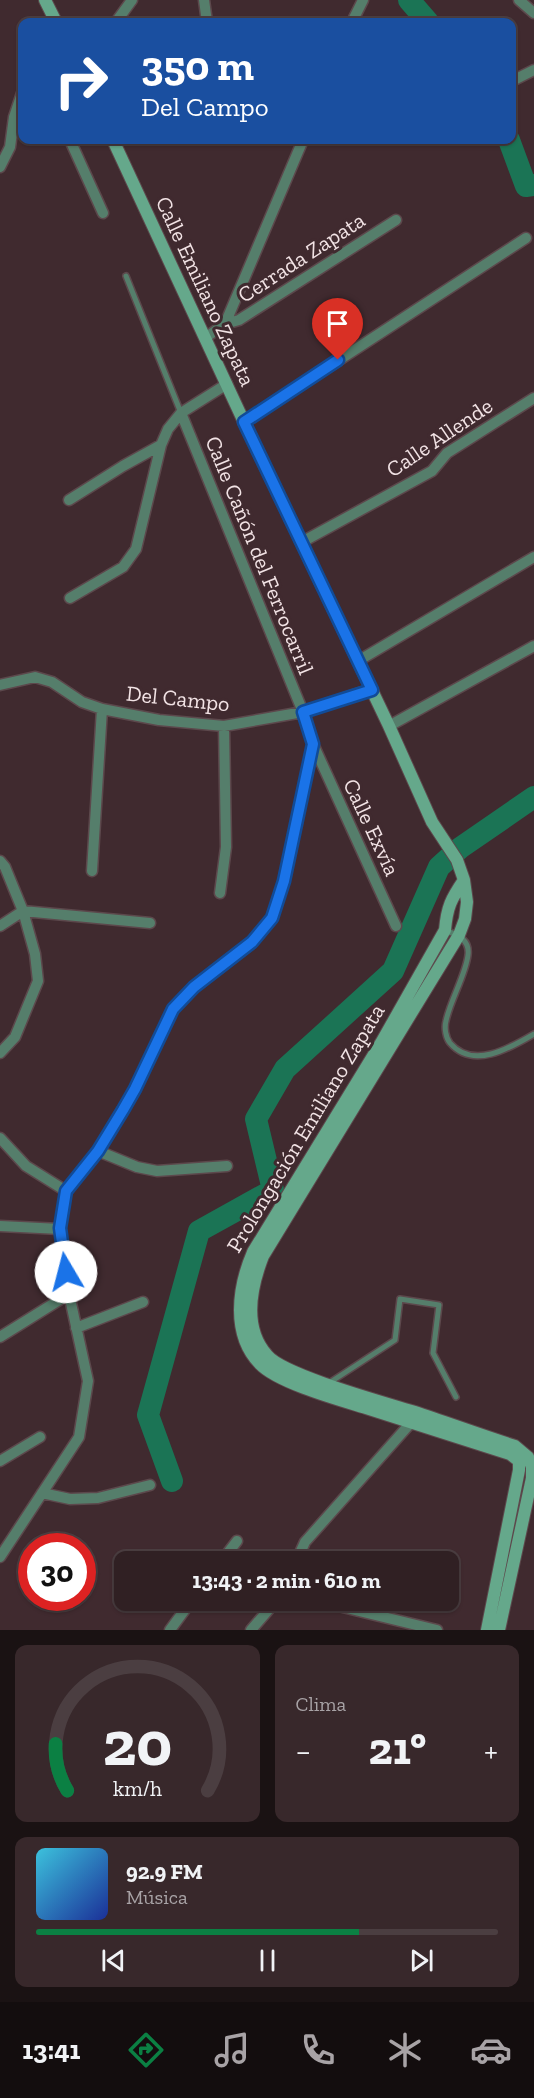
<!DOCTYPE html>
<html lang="es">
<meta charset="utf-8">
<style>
body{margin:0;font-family:"Zilla Slab",serif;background:#38282b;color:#f1f3f6;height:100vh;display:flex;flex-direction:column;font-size:22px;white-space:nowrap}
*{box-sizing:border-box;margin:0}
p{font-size:20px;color:#a8a3a6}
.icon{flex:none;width:33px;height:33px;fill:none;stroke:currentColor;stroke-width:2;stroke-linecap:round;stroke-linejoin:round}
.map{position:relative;height:1630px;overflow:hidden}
.details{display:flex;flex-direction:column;gap:15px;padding:15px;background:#1a1213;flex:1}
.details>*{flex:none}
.hud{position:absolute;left:18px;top:18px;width:498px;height:126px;border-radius:12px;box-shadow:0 2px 4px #0004,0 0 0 2px #4b3e41;background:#1a4fa0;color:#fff;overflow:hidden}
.speed{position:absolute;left:18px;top:1533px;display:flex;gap:12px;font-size:30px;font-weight:700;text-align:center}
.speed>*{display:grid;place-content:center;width:78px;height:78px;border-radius:50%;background:#302023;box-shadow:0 2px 4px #0004,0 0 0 2px #4b3e41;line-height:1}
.speed .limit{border:9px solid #d22;background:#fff;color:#111}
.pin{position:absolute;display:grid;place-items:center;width:51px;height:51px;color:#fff;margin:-62px -26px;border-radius:50% 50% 50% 0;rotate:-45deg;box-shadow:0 0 6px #0007}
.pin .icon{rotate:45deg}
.me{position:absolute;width:66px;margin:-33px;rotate:352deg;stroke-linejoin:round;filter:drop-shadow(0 0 4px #0008)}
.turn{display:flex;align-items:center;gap:21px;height:126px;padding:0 24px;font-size:27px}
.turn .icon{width:78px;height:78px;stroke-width:2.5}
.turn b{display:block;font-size:42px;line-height:51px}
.big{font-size:45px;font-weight:700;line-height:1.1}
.details .tile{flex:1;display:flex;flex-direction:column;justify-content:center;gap:9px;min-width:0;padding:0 21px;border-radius:12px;background:#38282b}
.details .dial{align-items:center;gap:0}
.dial svg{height:156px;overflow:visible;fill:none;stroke:#4b3e41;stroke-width:7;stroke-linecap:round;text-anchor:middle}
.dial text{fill:#f1f3f6;stroke:none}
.song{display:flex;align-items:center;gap:18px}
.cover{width:72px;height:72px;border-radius:9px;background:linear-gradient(135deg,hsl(190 70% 55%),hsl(230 70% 35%))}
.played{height:6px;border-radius:3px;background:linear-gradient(90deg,#0b8043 70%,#4b3e41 70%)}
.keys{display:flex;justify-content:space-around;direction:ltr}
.heat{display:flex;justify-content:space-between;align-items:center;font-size:33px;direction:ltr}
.details .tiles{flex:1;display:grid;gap:15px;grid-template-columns:1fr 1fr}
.tile:last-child{grid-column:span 2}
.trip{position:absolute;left:114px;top:1551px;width:345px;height:60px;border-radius:12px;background:#302023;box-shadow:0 2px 4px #0004,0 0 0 2px #4b3e41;font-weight:700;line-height:60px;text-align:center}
.dock{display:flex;height:96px;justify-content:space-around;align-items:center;background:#130d0e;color:#a8a3a6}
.dock .icon{width:42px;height:42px}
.dock .selected{color:#0b8043}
.dock b{font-size:27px;color:#f1f3f6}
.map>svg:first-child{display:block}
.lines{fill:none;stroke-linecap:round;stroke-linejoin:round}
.river{stroke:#1b7455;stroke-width:22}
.lane-casing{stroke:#5c484c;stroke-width:8}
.street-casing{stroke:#5c484c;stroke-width:13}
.secondary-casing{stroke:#5c484c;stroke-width:14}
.lane{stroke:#557e6b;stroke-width:5}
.street{stroke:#557e6b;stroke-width:10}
.secondary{stroke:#65a88b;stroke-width:12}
.route-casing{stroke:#114b97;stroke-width:15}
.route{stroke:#1a73e8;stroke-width:10}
.labels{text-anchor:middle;stroke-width:6;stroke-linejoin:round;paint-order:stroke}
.street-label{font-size:22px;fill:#f2e3e5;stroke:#402a2f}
</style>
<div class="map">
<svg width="534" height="1630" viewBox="0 0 534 1630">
<rect width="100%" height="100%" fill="#402a2f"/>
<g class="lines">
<path class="river" d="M409 0 428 22
M509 140 526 186 534 185
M172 1481 148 1415 199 1231 273 1190 256 1119 285 1069 393 971 439 867 460 848 534 797"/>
<g class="lane-casing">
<path id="lane" d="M126 276 181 413
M446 931C458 934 470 940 468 955 466 974 450 1001 446 1021 444 1028 446 1038 450 1043 473 1070 510 1048 534 1034
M329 1383 395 1340 400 1299 439 1305 433 1353 456 1397"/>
</g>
<g class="street-casing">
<path id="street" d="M204 0 207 22
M519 0 534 13
M116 22 132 0
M352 22 363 0
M512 81 534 70
M70 140 103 213
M0 167 10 147 14 117 22 93
M225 324 239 320 396 220
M205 338 225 324 303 140
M244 422 526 238
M69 500 123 466 161 445
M302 542 432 471 447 453 534 398
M70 598 123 567 136 549 161 445 168 429 181 413 227 384
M358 661 534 557
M0 685 35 677 52 682 82 702 102 709 159 720 224 726 303 712 372 689
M389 726 534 646
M313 744 396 926
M0 861 5 867 23 911 35 954 38 981 15 1037 0 1053
M92 871 102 709
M220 893 226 847 224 726
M0 926 23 911 150 923
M0 1138 26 1166 66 1191
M98 1151 137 1167 157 1171 227 1166
M0 1226 60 1229
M76 1328 143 1302
M0 1337 69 1294
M0 1461 40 1437
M42 1493 70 1499 98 1498 150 1485
M0 1557 79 1437 88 1381 69 1294 60 1229 66 1191 98 1151 135 1089 173 1009 194 987 252 942 272 918 284 881 313 744 303 712 181 413
M221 1562 237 1541
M296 1562 305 1542 416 1417
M314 1600 437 1630
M170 1630 192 1600
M251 1630 277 1600"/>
</g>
<g class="secondary-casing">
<path id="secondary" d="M45 0 56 22
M113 140 244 422 389 726 432 822 457 860 464 880 467 902 465 919 459 935 263 1256C251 1287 242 1327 267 1355 283 1375 386 1403 415 1412 448 1423 481 1435 515 1446L528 1457
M464 880C451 899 447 907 445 930L381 1043 253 1252C238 1287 231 1334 260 1364 278 1383 340 1400 366 1408 414 1423 462 1439 510 1454L519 1461
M487 1630 519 1470V1461
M499 1630 532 1478V1467L528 1457"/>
</g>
<use href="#lane" class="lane"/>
<use href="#street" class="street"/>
<use href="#secondary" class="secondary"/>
</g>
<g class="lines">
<g class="route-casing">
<path id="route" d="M66 1272 60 1228 66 1191 98 1151 123 1110 135 1089 173 1009 194 987 252 942 272 918 284 881 313 744 303 712 372 690 244 422 338 360"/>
</g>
<use href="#route" class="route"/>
</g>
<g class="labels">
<g class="street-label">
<text transform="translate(301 257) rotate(-33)" y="8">Cerrada Zapata</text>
<text transform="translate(206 291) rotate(65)" y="8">Calle Emiliano Zapata</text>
<text transform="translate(439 437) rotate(-34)" y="8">Calle Allende</text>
<text transform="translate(260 555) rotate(68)" y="8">Calle Cañón del Ferrocarril</text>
<text transform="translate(178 698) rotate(6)" y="8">Del Campo</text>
<text transform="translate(372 827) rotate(65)" y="8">Calle Exvía</text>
<text transform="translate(305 1128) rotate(-59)" y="8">Prolongación Emiliano Zapata</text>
</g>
</g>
</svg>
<div class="speed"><div class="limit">30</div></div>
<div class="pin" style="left:338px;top:360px;background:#d93025"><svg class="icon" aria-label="arrive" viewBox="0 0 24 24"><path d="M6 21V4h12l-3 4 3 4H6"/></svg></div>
<svg class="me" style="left:66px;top:1272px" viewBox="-20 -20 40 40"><circle r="19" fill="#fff"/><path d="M0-13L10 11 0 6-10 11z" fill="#1a73e8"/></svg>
<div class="trip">13:43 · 2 min · 610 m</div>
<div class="hud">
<div class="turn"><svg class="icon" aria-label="right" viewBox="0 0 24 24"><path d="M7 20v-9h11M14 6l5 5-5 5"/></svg><div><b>350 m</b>Del Campo</div></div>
</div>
</div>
<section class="details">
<div class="tiles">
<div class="tile dial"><svg viewBox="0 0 100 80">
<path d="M14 69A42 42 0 1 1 86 69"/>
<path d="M14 69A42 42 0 0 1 8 45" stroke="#0b8043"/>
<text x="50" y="56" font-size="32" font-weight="700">20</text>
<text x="50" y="72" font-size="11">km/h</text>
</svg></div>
<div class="tile"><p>Clima</p>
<div class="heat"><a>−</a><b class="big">21°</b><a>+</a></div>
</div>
<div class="tile">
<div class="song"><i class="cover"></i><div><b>92.9 FM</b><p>Música</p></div></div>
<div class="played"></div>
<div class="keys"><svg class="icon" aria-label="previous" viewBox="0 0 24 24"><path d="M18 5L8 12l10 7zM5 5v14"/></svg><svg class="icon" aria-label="pause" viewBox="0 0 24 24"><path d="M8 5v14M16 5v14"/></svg><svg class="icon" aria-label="next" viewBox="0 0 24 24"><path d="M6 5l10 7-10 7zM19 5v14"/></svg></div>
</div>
</div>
</section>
<nav class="dock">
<b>13:41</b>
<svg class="icon selected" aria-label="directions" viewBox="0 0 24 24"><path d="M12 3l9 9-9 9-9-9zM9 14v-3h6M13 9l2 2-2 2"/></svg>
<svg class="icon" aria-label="music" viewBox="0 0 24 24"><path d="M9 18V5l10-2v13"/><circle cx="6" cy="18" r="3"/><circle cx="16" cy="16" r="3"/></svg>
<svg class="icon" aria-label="phone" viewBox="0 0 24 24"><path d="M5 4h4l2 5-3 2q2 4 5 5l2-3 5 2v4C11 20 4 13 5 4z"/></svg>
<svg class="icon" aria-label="climate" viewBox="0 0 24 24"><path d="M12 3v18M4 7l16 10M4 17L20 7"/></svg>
<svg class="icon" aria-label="car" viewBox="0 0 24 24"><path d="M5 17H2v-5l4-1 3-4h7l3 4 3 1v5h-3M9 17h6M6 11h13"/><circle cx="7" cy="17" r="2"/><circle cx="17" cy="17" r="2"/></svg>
</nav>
